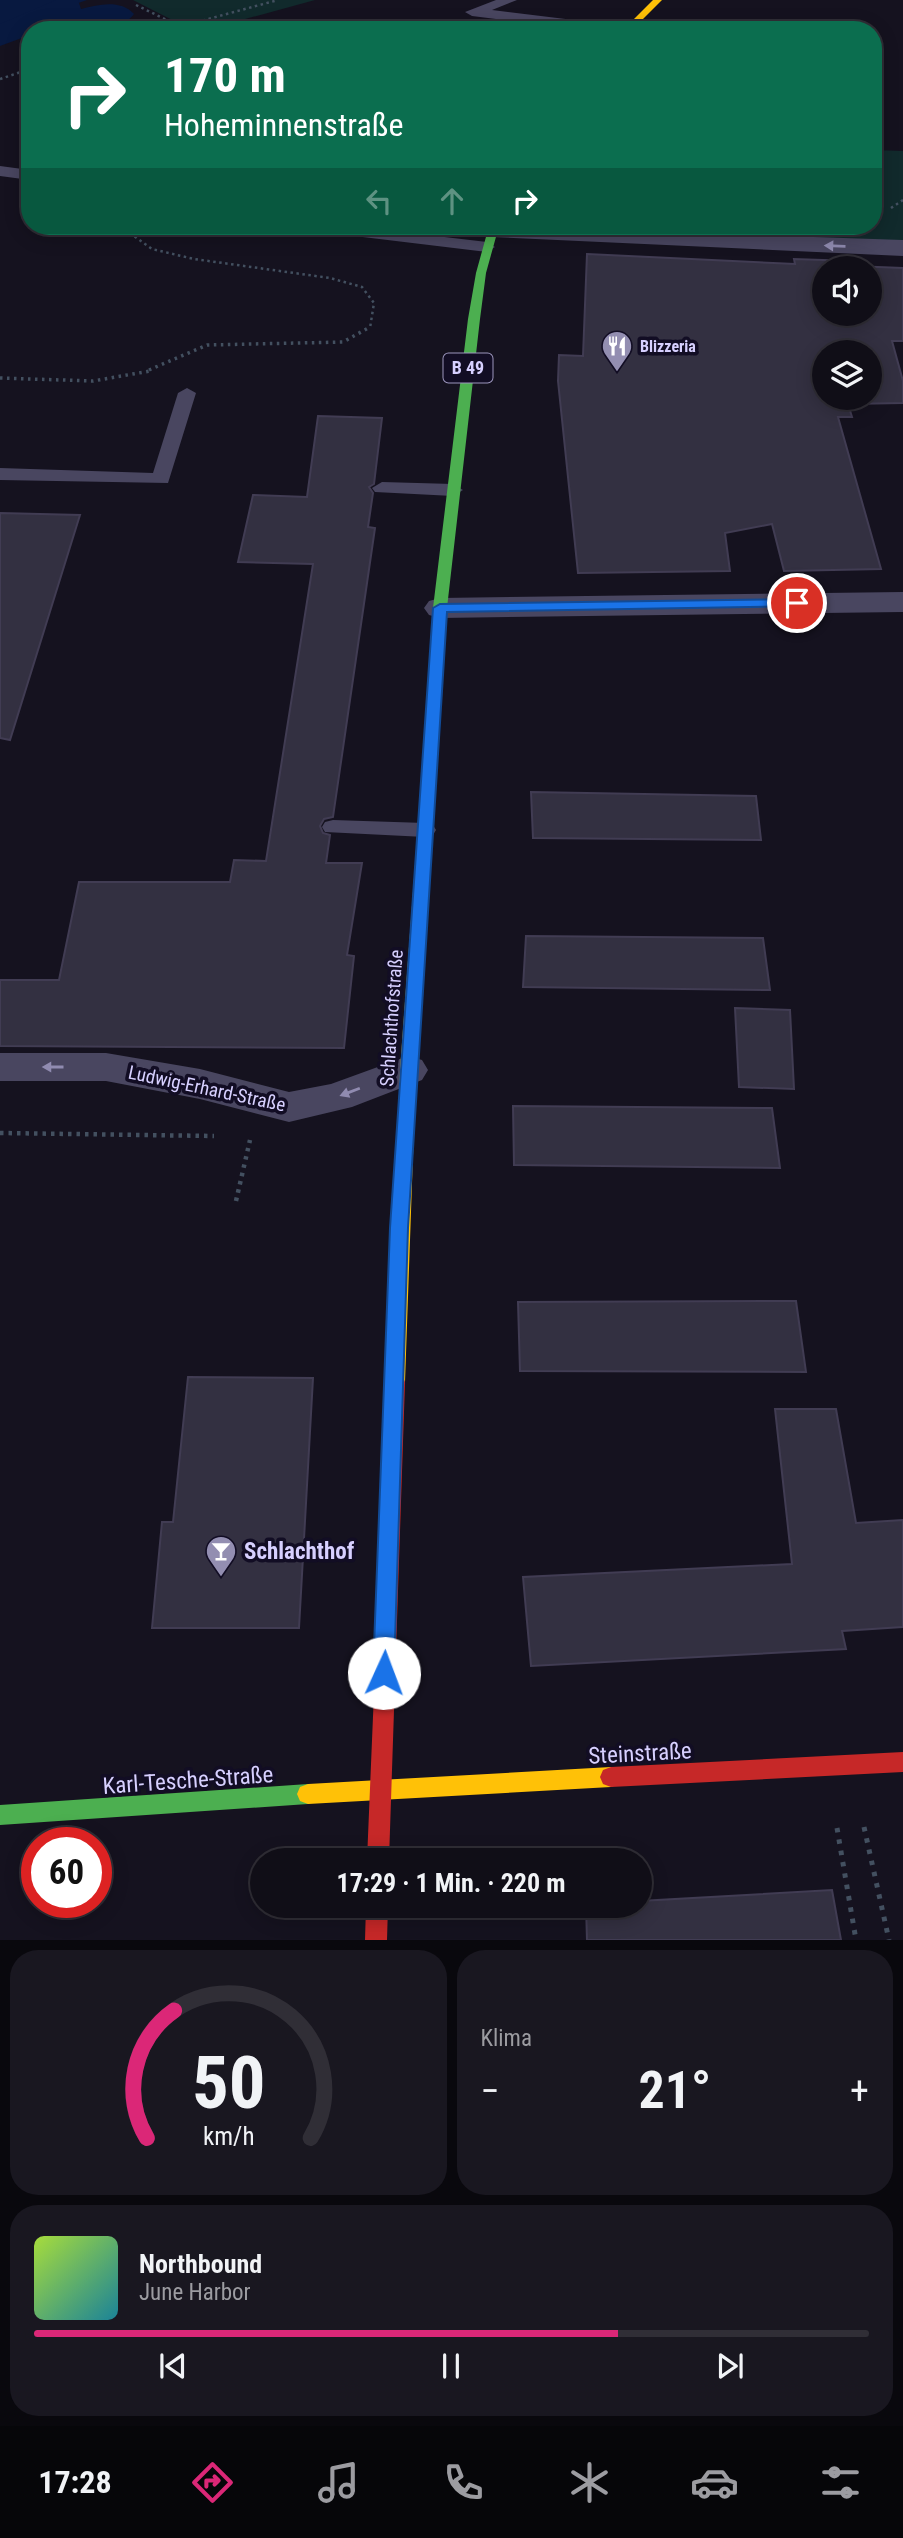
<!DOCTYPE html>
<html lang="de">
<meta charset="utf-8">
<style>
body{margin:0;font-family:"Roboto Condensed",sans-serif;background:#191720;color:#f1f3f6;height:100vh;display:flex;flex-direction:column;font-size:26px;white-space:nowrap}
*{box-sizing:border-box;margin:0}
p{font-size:23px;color:#9c9ca1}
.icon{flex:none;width:38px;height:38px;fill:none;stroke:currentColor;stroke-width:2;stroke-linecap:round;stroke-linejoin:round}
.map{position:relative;height:1940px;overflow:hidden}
.side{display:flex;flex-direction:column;gap:10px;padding:10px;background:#09080d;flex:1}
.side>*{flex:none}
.guide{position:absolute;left:21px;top:21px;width:861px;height:214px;border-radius:28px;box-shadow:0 4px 18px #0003,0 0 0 2px #302e36;background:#0b6e4f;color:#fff;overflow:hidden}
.controls{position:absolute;left:812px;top:256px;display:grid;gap:14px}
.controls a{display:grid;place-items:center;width:70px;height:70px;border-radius:50%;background:#100e17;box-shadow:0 4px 18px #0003,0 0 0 2px #302e36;font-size:35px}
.speed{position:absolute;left:21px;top:1827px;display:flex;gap:14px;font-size:35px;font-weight:700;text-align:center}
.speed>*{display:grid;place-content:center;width:91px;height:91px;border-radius:50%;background:#100e17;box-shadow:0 4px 18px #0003,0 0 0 2px #302e36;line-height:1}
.speed .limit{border:10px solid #d22;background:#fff;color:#111}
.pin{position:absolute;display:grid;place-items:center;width:60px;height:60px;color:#fff;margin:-30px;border:4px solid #fff;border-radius:50%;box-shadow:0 2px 7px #0007}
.me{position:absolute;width:77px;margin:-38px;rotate:2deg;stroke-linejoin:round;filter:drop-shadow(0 0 5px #0008)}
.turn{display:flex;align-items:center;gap:24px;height:147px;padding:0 28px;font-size:32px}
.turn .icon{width:91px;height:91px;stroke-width:2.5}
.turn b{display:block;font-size:49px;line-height:60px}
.lanes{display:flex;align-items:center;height:66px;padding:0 28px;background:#0003;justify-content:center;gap:35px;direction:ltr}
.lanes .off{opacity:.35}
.big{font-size:52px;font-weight:700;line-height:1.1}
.side .card{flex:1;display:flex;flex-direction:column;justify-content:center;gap:10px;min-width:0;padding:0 24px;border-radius:28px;background:#191720}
.side .dial{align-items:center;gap:0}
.dial svg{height:182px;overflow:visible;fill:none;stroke:#302e36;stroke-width:7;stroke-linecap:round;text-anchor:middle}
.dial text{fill:#f1f3f6;stroke:none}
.song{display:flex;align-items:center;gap:21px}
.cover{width:84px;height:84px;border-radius:10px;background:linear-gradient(135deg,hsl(80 70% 55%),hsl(190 70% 35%))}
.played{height:7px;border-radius:4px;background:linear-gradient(90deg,#db2777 70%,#302e36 70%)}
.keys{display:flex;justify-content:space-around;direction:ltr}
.heat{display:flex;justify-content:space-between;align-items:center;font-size:38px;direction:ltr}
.side .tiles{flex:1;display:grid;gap:10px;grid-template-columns:1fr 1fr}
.card:last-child{grid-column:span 2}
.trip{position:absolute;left:250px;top:1848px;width:402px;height:70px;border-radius:35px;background:#100e17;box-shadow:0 4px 18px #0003,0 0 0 2px #302e36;font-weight:700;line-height:70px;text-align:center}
.tab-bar{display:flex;height:112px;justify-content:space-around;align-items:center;background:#060609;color:#9c9ca1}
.tab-bar .icon{width:49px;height:49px}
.tab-bar .active{color:#db2777}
.tab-bar b{font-size:32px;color:#f1f3f6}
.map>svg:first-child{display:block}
.green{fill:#112a2c}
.water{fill:#081940}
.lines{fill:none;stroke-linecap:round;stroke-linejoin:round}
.canal{fill:#081940;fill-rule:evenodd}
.building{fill:#333041;stroke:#413c53;stroke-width:2;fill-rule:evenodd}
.path-far3{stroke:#435060;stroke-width:2.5;stroke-dasharray:2.5 3.5;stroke-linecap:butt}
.path-far2{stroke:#435060;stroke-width:3.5;stroke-dasharray:2.5 4.5;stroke-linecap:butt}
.path-far1{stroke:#435060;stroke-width:4.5;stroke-dasharray:3.5 5;stroke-linecap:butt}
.path{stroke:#435060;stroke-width:5;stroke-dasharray:4.5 7;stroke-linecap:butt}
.lane{fill:#494660;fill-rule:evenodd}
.street{fill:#494660;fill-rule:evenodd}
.fast{fill:#4caf50;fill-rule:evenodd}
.slow{fill:#ffc107;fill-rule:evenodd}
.jam{fill:#c62828;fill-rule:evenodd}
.oneway{fill:#908bb0}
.route{fill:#1a73e8;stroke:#114b97;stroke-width:2}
.labels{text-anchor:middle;stroke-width:7;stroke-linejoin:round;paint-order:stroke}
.far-poi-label{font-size:16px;font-weight:bold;fill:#d7d0ff;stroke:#120d24;text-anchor:start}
.shield{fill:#120d24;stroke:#9c96bd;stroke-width:2}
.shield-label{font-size:18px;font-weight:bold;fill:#d7d0ff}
.street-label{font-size:19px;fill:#d7d0ff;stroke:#120d24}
.near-poi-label{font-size:23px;font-weight:bold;fill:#d7d0ff;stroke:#120d24;text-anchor:start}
.near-street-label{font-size:23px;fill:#d7d0ff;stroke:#120d24}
</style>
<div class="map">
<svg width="903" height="1940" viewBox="0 0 903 1940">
<rect width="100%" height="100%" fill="#15121f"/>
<path class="green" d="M133 0H315L205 30H192Z
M873 150 903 151V243L549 228 873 226Z"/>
<path class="water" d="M0 0H87L0 30Z"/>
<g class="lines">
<path class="canal" d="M56 0H78L81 9C100 4 121 0 134 14 118 37 56 30 30 30V35L0 46V24Z"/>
</g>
<path class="building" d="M587 254 795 264 794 259 853 261V266L903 268V341H892L903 381V403L848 404 852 417H838L881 569 784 571 772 524 725 533 730 571 578 573 558 381 559 355 583 356ZM824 268H870V313H824ZM824 352H870V397H824Z
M318 416 382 418 374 484 369 487 373 493 368 527 375 528 333 817 324 819 320 826 323 833 330 835 326 863H362L347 955 354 956 344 1048 0 1046V980H59L79 882H230L234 860 266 861 313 564 238 562 253 495 307 497Z
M0 513 80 515 10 740 0 738Z
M531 792 756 796 761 840 533 838Z
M526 936 763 938 770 990 523 987Z
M735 1008 790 1010 794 1089 739 1087Z
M513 1106 772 1108 780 1168 514 1165Z
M796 1301 806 1372 520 1371 518 1302Z
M188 1377 313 1378 299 1628H152L162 1522H173Z
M775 1409H836L856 1523 903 1520V1627L842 1631 846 1649 531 1666 523 1577 792 1564Z
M832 1890 841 1940H587L586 1906H640V1901Z"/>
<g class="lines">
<path class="path-far3" d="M136 5 179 26
M168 30 278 0
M0 79 30 69
M891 208 903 200
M120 226 152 249 194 259 330 278 362 287 374 303 370 328"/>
<path class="path-far2" d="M149 370 207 345 343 342 370 327
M0 378 93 381 150 371"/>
<path class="path-far1" d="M0 1133 214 1136
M236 1201 250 1140"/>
<path class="path" d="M864 1827 889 1940
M837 1828 856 1940"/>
<path class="lane" d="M496 0H517L492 10 623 26 630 30H586L472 16 465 12Z
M394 25 399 26 401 30H387Z
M0 166 30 170V180L0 176Z
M305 226H351L487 242 495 247 487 252 313 231Z
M187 388 196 393 168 483 0 480V468L153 473 178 393Z
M382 482 453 484 463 490 453 496 375 492 372 488Z
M333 820 425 823 433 825 436 830 433 835 425 837 325 832 322 827 325 822Z"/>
<path class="street" d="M482 226 903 240V256L492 237 483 234 479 229Z
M903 592V612L440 618 429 615 424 608 429 601 440 598Z
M0 1053H106L200 1069 289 1092 331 1084 408 1056 422 1060 428 1070 422 1080 352 1107 289 1122 200 1099 106 1081H0Z"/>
<path class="fast" d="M489 226H499L486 273 480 319 447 608 435 782 428 786 421 782 433 608 468 319 476 273Z
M308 1784 316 1787 319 1794 316 1801 308 1804 0 1825V1805Z"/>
<path class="slow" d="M653 0H662L632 30H623Z
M428 778 435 782 416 1070 405 1382 403 1387 396 1390 389 1387 387 1382 400 1070 421 782Z
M611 1767 619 1770 622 1777 619 1784 611 1787 308 1804 300 1801 297 1794 300 1787 308 1784Z"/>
<path class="jam" d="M396 1374 403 1377 405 1382 389 1860H367L387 1382 389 1377Z
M903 1752V1772L611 1787 603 1784 600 1777 603 1770 611 1767Z
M366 1906H388L387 1940H365Z"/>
</g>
<defs><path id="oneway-solid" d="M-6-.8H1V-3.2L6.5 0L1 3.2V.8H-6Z" transform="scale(1.75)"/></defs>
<g class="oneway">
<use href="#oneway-solid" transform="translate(835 246) rotate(-178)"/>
<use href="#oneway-solid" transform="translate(53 1067) rotate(180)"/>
<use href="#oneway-solid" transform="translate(350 1092) rotate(159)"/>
</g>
<path class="route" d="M797 599 802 601V606L447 612 408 1228 394 1673 391 1680 384 1683 377 1680 373 1673 390 1228 433 608 440 604Z"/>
<defs>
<g id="restaurant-pin" transform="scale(1.575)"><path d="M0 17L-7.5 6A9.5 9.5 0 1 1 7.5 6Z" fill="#938eb1" stroke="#120d24"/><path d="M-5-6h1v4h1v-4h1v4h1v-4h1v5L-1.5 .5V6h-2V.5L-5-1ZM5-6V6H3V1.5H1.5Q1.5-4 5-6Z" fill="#fff"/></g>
<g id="bar-pin" transform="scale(1.575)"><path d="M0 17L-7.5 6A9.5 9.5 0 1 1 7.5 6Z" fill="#938eb1" stroke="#120d24"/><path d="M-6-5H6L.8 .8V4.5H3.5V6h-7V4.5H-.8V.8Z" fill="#fff"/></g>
</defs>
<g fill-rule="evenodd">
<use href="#restaurant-pin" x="617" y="346"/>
<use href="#bar-pin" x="221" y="1551"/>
</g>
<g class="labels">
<g class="far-poi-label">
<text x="640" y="352">Blizzeria</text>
</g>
<rect class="shield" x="443.5" y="353.5" width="49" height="29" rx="5"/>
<g class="shield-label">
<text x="468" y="374">B 49</text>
</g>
<g class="street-label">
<text transform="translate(391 1018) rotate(-86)" y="7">Schlachthofstraße</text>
<text transform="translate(207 1088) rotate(12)" y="7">Ludwig-Erhard-Straße</text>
</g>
<g class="near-poi-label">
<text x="244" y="1559">Schlachthof</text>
</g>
<g class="near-street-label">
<text transform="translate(640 1753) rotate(-3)" y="8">Steinstraße</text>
<text transform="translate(188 1780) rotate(-4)" y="8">Karl-Tesche-Straße</text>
</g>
</g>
</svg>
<div class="controls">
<a><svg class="icon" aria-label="sound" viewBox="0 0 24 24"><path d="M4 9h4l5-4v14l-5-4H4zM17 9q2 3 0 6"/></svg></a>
<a><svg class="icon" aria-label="layers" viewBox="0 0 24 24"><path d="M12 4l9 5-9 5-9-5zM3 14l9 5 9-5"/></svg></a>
</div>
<div class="speed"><div class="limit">60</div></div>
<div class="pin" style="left:797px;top:603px;background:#d93025"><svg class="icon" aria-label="arrive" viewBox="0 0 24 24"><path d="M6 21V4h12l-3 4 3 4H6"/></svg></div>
<svg class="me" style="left:384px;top:1673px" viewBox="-20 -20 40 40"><circle r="19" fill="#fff"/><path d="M0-13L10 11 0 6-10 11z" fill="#1a73e8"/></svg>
<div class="trip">17:29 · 1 Min. · 220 m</div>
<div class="guide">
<div class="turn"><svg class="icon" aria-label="right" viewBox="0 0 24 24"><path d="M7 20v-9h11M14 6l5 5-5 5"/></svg><div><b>170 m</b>Hoheminnenstraße</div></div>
<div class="lanes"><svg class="icon off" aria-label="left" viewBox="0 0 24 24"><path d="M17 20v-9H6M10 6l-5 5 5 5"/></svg><svg class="icon off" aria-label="ahead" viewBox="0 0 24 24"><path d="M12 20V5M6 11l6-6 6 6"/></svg><svg class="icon" aria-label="right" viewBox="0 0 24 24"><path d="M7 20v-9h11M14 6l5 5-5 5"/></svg></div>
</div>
</div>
<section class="side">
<div class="tiles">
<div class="card dial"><svg viewBox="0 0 100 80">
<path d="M14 69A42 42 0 1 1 86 69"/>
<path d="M14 69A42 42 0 0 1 26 13" stroke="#db2777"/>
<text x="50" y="56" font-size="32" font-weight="700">50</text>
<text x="50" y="72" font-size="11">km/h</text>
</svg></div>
<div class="card"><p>Klima</p>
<div class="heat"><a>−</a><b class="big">21°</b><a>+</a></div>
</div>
<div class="card">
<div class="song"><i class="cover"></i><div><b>Northbound</b><p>June Harbor</p></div></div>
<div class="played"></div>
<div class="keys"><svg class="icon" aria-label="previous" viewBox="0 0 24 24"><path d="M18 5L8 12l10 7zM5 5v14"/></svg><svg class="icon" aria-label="pause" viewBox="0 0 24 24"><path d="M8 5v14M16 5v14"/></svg><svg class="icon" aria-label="next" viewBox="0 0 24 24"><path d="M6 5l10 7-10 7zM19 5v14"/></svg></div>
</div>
</div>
</section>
<nav class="tab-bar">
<b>17:28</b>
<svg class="icon active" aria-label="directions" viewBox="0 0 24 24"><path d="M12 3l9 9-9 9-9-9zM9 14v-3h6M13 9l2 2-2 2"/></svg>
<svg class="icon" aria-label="music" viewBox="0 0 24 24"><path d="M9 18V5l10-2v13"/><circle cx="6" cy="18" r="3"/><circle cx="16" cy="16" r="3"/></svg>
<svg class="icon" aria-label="phone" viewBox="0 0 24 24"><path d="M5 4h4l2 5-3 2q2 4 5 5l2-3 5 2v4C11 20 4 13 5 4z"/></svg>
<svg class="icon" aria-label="climate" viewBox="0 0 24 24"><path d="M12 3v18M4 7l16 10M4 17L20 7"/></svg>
<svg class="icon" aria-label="car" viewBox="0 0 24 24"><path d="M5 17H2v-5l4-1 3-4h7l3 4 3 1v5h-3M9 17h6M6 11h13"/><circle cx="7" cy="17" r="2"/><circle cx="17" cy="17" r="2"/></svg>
<svg class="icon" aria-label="filters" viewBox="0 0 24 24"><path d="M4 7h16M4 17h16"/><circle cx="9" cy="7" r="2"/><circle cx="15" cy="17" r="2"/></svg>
</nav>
